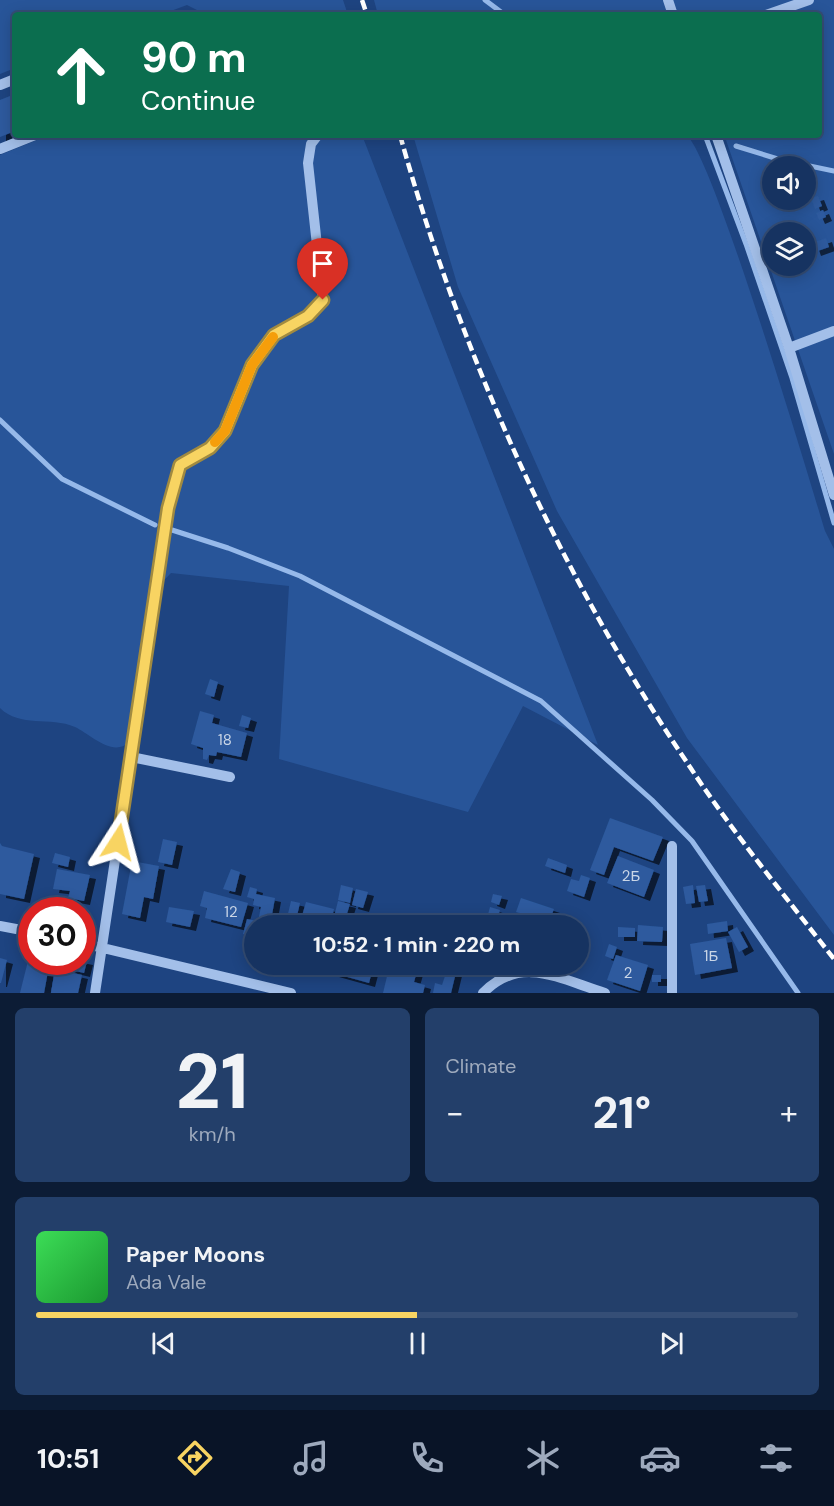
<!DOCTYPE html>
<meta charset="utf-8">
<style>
body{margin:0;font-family:"DM Sans",sans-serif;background:#233f6a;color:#f1f3f6;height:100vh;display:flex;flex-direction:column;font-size:22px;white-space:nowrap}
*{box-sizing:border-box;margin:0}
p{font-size:20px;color:#9eaabd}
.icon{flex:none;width:33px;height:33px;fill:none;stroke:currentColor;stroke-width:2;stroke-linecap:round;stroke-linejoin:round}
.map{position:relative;height:993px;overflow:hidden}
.details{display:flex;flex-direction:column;gap:15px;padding:15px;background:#0c1c35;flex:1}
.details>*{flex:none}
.guide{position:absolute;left:12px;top:12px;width:810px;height:126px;border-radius:6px;box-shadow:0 3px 15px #0003,0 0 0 2px #354e76;background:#0b6e4f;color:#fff;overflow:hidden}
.buttons{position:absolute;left:762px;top:156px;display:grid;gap:12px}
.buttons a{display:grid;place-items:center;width:54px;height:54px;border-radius:50%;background:#163361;box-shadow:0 3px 15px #0003,0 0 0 2px #354e76;font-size:30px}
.speed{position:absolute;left:18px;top:897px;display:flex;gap:12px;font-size:30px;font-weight:700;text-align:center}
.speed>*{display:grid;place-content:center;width:78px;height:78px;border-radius:50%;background:#163361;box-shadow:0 3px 15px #0003,0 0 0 2px #354e76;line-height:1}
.speed .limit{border:9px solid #d22;background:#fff;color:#111}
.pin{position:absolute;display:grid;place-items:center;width:51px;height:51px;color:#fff;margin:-62px -26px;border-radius:50% 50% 50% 0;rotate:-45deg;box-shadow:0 0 6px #0007}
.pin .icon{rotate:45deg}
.me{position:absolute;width:66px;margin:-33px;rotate:9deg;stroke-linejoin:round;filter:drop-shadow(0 0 4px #0008)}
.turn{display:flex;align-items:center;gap:21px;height:126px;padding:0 30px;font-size:27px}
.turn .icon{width:78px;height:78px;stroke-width:2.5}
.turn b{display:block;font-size:42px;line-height:51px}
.big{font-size:45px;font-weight:700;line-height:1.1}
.details .tile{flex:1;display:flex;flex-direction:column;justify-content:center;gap:9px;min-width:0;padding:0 21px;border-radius:9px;background:#233f6a}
.details .dial{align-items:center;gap:0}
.dial b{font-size:78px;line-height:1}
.song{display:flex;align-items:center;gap:18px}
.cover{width:72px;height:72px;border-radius:9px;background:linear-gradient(135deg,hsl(130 70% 55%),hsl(130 70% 35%))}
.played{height:6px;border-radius:3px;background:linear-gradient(90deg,#f8d462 50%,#354e76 50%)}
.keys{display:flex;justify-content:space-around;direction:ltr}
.heat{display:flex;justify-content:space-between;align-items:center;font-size:33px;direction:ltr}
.details .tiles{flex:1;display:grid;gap:15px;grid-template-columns:1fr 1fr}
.tile:last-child{grid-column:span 2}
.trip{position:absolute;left:244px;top:915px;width:345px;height:60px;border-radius:30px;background:#163361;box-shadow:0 3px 15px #0003,0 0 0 2px #354e76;font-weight:700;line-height:60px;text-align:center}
.dock{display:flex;height:96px;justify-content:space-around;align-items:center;background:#091427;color:#9eaabd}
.dock .icon{width:42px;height:42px}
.dock .current{color:#f8d462}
.dock b{font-size:27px;color:#f1f3f6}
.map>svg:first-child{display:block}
.green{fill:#285599;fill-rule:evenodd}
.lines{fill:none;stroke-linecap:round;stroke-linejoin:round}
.stream{stroke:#96b9ea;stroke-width:5}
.building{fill:#2d5a9e;filter:url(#shadow)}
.minor{stroke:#a3bfe9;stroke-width:10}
.rail{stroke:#fff;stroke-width:4.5;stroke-dasharray:10 4.5;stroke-linecap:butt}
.route-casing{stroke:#a18a40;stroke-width:15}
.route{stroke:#f8d462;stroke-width:10}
.slow{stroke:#f59e0b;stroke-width:10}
.labels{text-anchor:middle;stroke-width:6;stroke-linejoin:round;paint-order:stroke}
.number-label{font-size:15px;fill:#cad6e7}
</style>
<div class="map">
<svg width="834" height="993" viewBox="0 0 834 993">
<defs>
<filter id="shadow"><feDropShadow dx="6" dy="4" stdDeviation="0" flood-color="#0009"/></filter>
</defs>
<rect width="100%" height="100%" fill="#1e4481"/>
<path class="green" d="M0 0H343L348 15H207L187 5 160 15H15V68L0 74Z
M374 0H834V454L726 140 716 135H819V15H378ZM772 166H806V200H772ZM772 232H806V266H772Z
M49 135H362L598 745 523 706 468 812 279 759 289 586 171 573 149 596 129 742C113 758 90 734 75 727 50 716 20 728 0 708V155Z
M413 135H686C711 149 810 481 825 531L834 549V935L687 738 557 511 458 287Z"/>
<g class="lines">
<path class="stream" d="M485 0 505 15
M705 135 746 244 792 378 834 523
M736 146 781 160 834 171
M0 420 62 479 155 525
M172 530 228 548 300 576 541 701 652 800 692 841 798 993"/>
</g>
<path class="building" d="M15 94V131L0 137V100Z
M818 196 822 206 815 209 811 198Z
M823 210 826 217 819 220 816 213Z
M826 238 829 247 815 252 812 243Z
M210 679 218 682 214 697 205 694Z
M200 711 214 715 212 723 247 733 241 757 217 752 216 756 209 755 207 760 203 759V748L191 744Z
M242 715 251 718 248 728 239 726Z
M610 818 663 837 653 861 614 847 604 875 590 870Z
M163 839 177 842 172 865 158 862Z
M0 843 2 846 34 854 24 899 0 894Z
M55 853 70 857 68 867 52 863Z
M618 856 654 870 644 897 607 883Z
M548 858 567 865 565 873 545 866Z
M132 861 159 866 153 899 144 897 140 918 122 914Z
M57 869 90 875 84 901 68 898 70 891 53 889Z
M231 869 240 872 235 892 223 889Z
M581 875 590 878 584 897 567 891 571 879 579 881Z
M341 885 353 888 350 903 338 900Z
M693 885 695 903 686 904 683 887Z
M705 885 708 901 699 902 696 886Z
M250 887 257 889 256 894 275 898 270 926H255V943L245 940 247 935 243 934 247 919 258 921 261 907 253 905 254 899 247 897Z
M356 889 368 892 363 908 352 905Z
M204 891 248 903 241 927 205 918 207 908 200 906Z
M493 894 502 896 499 905 491 902Z
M521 898 554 909 549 922 516 912Z
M291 901 300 903 296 920 287 918Z
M338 901 350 904 345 920 334 917Z
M306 902 334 909 330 926H296L297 922 300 923Z
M169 907 194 911 190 927 166 922Z
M490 907 500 910 497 920 505 921 506 918 521 921 520 926H485Z
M406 913 421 917 419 926H402Z
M348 915 364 919 363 926H345Z
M276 917 286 920 285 926H274Z
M365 920 383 925V926H364Z
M727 921 728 931 708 934 707 924Z
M638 925 663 927 662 942 637 941Z
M618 927 635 928V937H618Z
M737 927 748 947 739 952 728 932Z
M726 938 732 968 695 975 690 944Z
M609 944 617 947 613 959 605 956Z
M616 955 648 965 640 991 607 980Z
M0 958 7 960 1 983H0Z
M82 960 87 961 84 973 59 967 60 962Z
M28 961 49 966 44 993H20Z
M335 964H374L369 983 333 973Z
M390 964H419L414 982 425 985 423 993H383Z
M434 964H458L451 993H433L435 983 442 985 447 970 433 967Z
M55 969 82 975 78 993H51Z
M652 975H661V982H652Z"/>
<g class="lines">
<path class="minor" d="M668 0 673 15
M766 15 809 0
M0 85 15 79
M716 135 789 348 834 495
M0 149 35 135
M789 348 834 331
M131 757 230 777
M672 846V993
M0 926 32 932
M82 943 291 993
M95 993 168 508 180 465 210 448 225 431 252 365 274 335 308 316 323 300 308 163 311 144 318 135
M483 993C521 954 560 979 605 993"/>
<path class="rail" d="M362 0 367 15
M400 135C462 358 560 575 690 767 734 834 785 896 834 959"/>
</g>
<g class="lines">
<g class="route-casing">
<path id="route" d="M118 842 168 508 180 465 210 448 225 431 252 365 274 335 308 316 323 300"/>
</g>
<use href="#route" class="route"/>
<path class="slow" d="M215 442 225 431 252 365 273 337"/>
</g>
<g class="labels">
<g class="number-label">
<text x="225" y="745">18</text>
<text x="631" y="881">2Б</text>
<text x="231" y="917">12</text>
<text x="711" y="961">1Б</text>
<text x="628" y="978">2</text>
</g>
</g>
</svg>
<div class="buttons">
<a><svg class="icon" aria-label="sound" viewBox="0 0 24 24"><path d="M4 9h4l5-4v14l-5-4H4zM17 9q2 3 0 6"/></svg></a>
<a><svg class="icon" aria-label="layers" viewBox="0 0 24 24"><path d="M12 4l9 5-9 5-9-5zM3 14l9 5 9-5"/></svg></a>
</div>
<div class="speed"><div class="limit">30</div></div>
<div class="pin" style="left:323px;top:300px;background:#d93025"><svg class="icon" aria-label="arrive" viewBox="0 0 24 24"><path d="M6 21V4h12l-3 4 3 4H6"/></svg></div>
<svg class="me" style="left:118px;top:842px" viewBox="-20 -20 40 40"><path d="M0-17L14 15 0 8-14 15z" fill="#f8d462" stroke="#fff" stroke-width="4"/></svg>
<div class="trip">10:52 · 1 min · 220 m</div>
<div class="guide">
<div class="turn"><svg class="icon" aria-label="ahead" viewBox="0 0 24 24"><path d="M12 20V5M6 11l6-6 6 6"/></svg><div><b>90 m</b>Continue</div></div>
</div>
</div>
<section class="details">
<div class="tiles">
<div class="tile dial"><b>21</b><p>km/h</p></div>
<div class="tile"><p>Climate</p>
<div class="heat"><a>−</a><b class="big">21°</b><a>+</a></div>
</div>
<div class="tile">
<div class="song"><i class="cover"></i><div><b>Paper Moons</b><p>Ada Vale</p></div></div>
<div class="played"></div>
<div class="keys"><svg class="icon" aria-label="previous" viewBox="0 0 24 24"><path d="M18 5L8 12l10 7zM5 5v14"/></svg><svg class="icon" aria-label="pause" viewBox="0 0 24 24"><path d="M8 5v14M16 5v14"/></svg><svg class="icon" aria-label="next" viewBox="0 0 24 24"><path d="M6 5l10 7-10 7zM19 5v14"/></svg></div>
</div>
</div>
</section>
<nav class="dock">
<b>10:51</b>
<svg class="icon current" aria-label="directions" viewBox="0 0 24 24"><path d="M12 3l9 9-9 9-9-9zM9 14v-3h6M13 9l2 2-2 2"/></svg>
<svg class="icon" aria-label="music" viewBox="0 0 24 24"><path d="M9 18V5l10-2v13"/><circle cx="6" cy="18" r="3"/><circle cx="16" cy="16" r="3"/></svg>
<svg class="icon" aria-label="phone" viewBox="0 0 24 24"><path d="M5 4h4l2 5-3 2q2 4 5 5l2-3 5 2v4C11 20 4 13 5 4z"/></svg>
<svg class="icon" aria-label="climate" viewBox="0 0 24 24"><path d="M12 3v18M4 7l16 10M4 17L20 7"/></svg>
<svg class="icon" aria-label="car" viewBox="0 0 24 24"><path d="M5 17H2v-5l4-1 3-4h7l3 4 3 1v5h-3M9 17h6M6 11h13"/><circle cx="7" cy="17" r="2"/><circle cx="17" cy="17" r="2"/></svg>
<svg class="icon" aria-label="filters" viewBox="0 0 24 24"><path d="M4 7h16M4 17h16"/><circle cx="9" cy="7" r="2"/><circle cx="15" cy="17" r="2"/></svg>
</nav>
